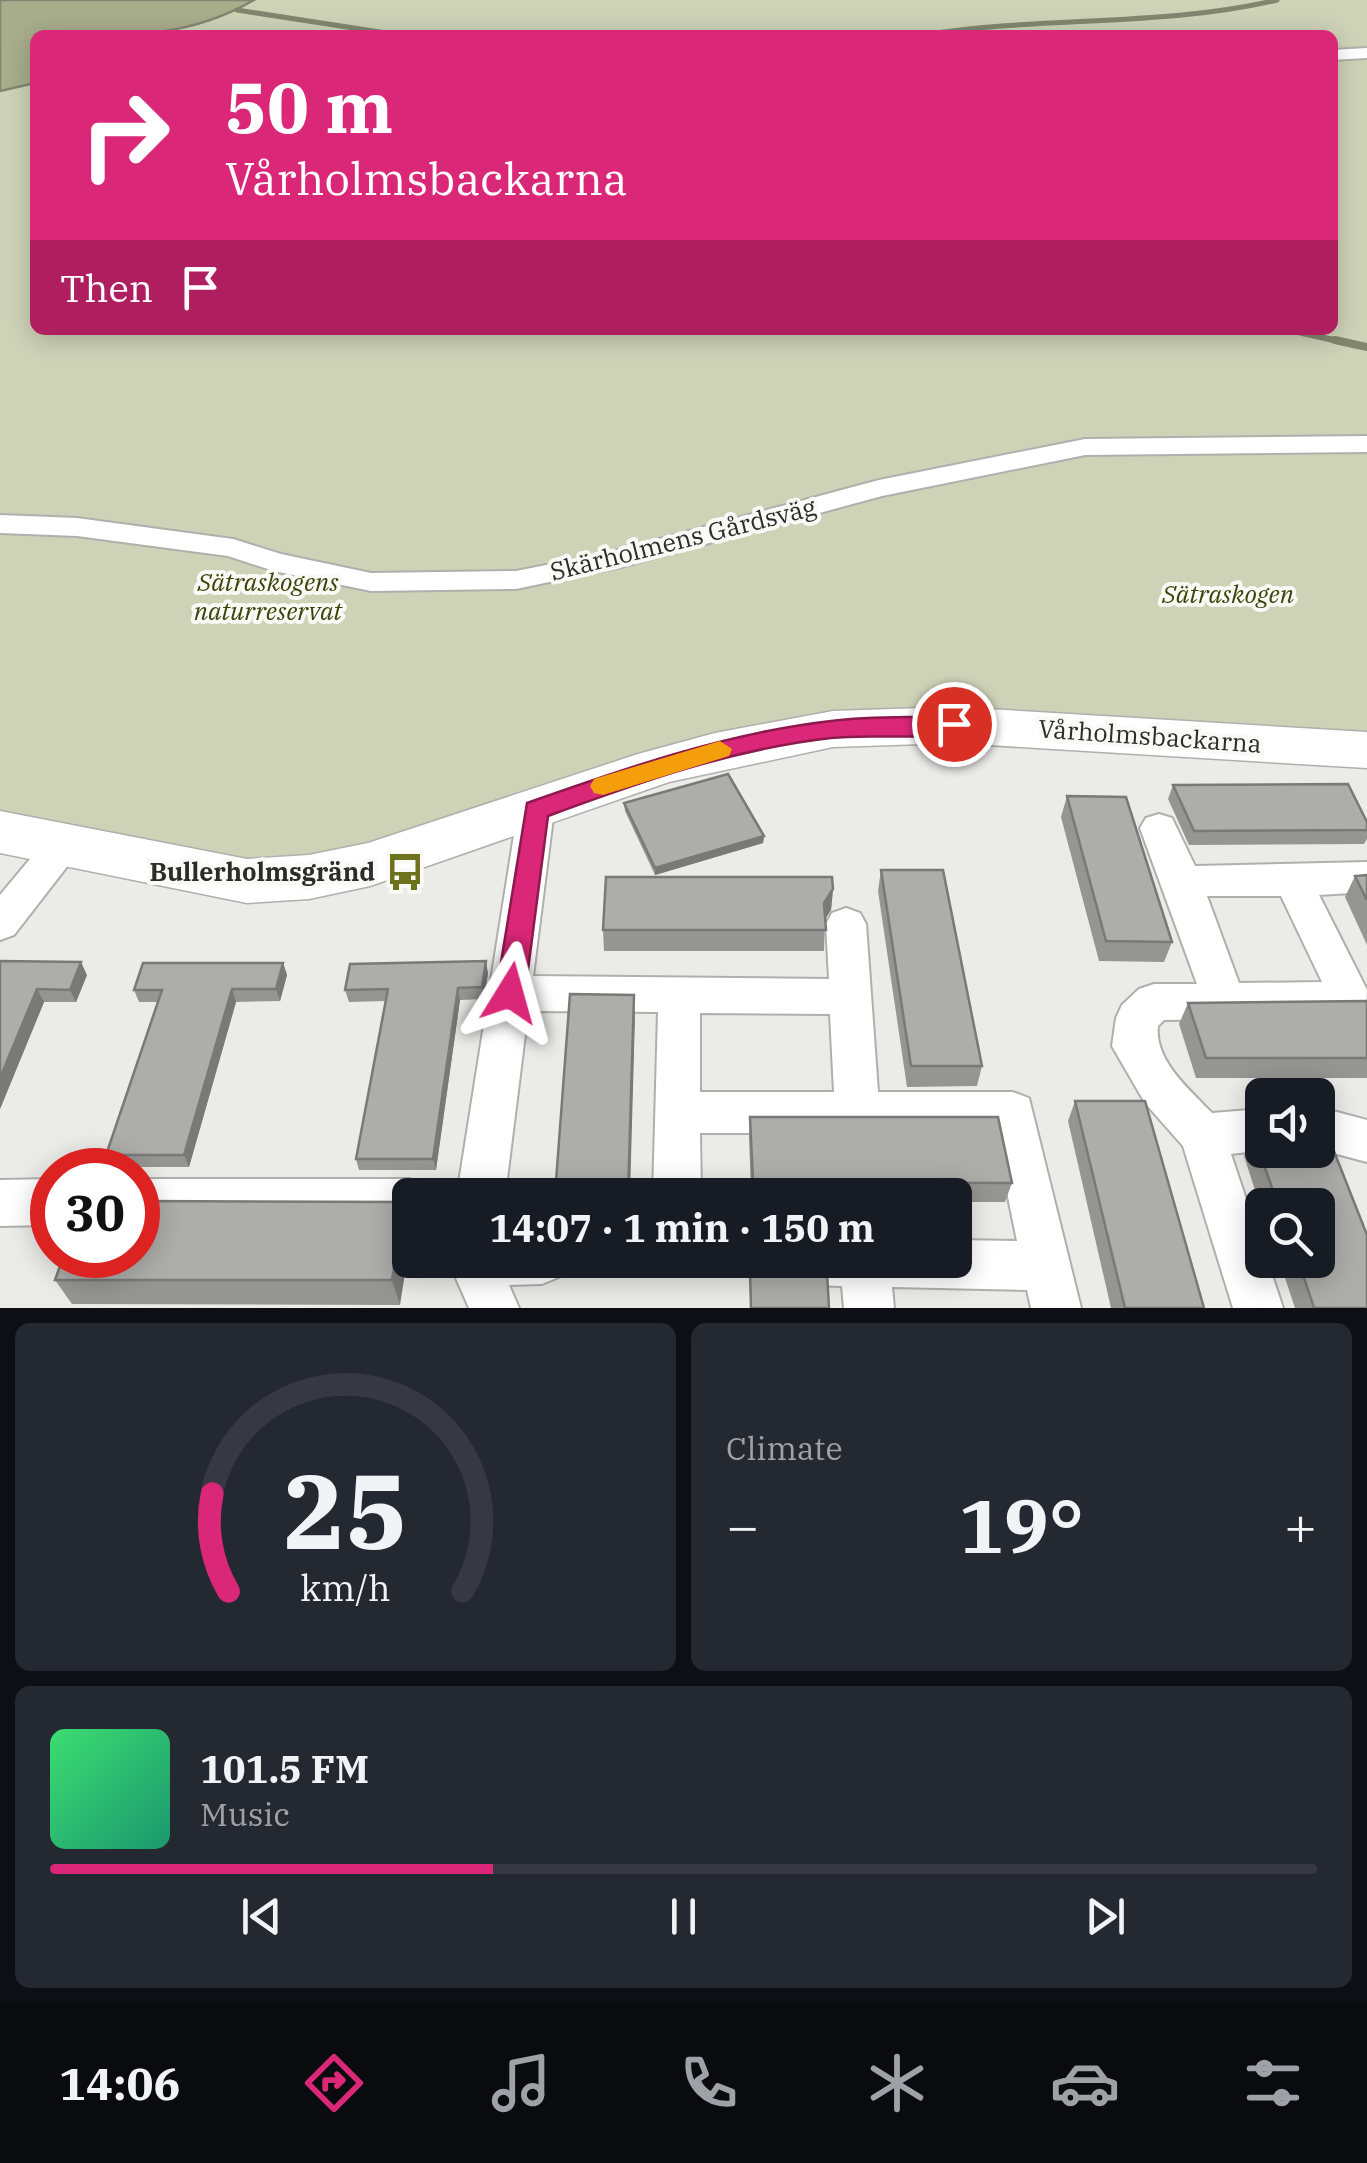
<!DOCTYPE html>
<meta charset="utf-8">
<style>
body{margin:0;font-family:"IBM Plex Serif",serif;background:#242831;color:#f1f3f6;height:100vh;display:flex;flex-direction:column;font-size:38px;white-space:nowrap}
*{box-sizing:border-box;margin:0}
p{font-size:32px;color:#9ea1a6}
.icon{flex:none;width:55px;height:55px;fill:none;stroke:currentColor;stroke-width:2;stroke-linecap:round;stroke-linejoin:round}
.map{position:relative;height:1308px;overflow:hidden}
.drawer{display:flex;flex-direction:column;gap:15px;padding:15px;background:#0d0f14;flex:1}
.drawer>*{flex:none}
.hud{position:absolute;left:30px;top:30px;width:1308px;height:305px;border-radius:15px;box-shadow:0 5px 25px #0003;background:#db2777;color:#fff;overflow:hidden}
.tools{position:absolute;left:1245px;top:1078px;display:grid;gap:20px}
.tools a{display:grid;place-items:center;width:90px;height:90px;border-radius:15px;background:#171b24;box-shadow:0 5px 25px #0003;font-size:50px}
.speed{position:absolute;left:30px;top:1148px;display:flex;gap:20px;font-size:50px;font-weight:700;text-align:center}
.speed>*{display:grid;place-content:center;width:130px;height:130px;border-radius:50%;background:#171b24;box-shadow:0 5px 25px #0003;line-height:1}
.speed .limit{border:15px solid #d22;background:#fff;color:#111}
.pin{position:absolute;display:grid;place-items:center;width:85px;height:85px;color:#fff;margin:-42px;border:5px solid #fff;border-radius:50%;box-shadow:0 2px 10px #0007}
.me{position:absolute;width:110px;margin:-55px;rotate:8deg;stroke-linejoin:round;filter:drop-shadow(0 0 8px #0008)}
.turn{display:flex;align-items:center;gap:35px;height:210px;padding:0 30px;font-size:45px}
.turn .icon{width:130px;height:130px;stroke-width:2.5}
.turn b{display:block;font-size:70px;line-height:85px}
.then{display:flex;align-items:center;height:95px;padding:0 30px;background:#0003;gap:20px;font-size:38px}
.big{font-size:75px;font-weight:700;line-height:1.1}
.drawer .card{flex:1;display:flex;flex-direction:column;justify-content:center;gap:15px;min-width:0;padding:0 35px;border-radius:15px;background:#242831}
.drawer .dial{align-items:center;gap:0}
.dial svg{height:260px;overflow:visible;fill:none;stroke:#363941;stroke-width:7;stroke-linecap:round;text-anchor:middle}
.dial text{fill:#f1f3f6;stroke:none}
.song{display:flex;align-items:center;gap:30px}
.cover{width:120px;height:120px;border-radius:15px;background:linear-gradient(135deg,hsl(140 70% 55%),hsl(160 70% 35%))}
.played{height:10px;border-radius:5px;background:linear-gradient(90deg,#db2777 35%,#363941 35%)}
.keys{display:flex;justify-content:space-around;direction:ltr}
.heat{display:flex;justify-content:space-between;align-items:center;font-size:55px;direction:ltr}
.drawer .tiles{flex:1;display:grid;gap:15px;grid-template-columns:1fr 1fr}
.card:last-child{grid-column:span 2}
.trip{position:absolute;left:392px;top:1178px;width:580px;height:100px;border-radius:15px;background:#171b24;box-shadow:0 5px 25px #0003;font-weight:700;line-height:100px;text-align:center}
.tabs{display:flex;height:160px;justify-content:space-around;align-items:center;background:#090b0e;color:#9ea1a6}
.tabs .icon{width:70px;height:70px}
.tabs .active{color:#db2777}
.tabs b{font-size:45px;color:#f1f3f6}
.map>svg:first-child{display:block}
.green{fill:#ced2b7;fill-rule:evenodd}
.water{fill:#a8ad8c;stroke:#83866f;stroke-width:2.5}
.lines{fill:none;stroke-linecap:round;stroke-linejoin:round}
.stream-far2{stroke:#83866f;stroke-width:5}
.stream-far1{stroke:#83866f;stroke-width:6}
.stream{stroke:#83866f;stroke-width:8}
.street-casing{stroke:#afb0ac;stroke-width:4}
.secondary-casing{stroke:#afb0ac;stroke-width:3}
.street{fill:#fff;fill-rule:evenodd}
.secondary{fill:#fff;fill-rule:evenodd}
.wall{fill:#959692}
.shaded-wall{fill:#797a77}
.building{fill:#adaeaa;stroke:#797a77;stroke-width:2.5}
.route{fill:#db2777;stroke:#8e194d;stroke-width:2.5}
.slow{fill:#f59e0b}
.labels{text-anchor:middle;stroke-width:8;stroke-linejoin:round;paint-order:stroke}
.street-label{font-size:25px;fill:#2c2c2b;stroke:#f9f9f5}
.park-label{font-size:25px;font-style:italic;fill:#3d4208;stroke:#f9f9f5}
.poi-label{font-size:25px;font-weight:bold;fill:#2c2c2b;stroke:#f9f9f5;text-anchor:end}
</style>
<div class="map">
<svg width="1367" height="1308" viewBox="0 0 1367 1308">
<rect width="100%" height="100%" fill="#ebece8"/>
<path class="green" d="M0 0H1367V739L959 713 415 838 274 865 0 813ZM35 35H1332V330H35Z"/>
<path class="water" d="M0 0H254C182 42 115 35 35 35V83L0 91Z"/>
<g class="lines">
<path class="stream-far2" d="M237 10 399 35
M924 35C1041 16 1163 27 1277 0"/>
<path class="stream-far1" d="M1289 330 1347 343"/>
<path class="stream" d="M1335 340 1367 347"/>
<g class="street-casing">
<path id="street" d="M1367 48V58L1332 60V50Z
M1367 436V452L1085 455 882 496 621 567 516 589 371 591 274 571 228 556 77 536 0 533V515L77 518 233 539 281 554 371 573 516 571 607 553 879 480 1085 439Z
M536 796 549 800 554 810 533 976 829 979 826 924 832 913 846 908 860 913 866 924 878 1092H1013L1029 1098 1081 1308H1031L1027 1290 892 1287 894 1308H844L842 1286 769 1284 752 1277 744 1260H955V1240L1017 1241 995 1133H700L701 1195H653L658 1012 528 1011 505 1195H457L518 810 523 800ZM700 1013 830 1014 834 1092H700Z
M1159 814 1172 818 1195 866 1367 862V892L1319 895 1367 990 1366 1013 1351 1018 1164 1020 1158 1026C1154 1060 1189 1089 1212 1113L1262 1109 1265 1150 1231 1154 1262 1247V1260H1267L1283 1308H1233L1183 1146 1145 1103 1112 1046 1116 1018 1122 1005 1139 989 1154 984H1197L1140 828 1146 818ZM1207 896H1281L1322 982 1239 983Z
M63 831 76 835 82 845 76 855 14 935 0 940V895L50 835Z
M1318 1107 1367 1120V1162L1318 1149Z
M52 1179V1225L0 1226V1180Z
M138 1179H410L427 1186 431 1195H410V1225H138Z
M448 1260H567L559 1277 542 1284 509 1285 519 1308H469Z"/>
</g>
<g class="secondary-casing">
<path id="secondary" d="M954 707 1367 732V768L954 743 833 747 669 782 370 886 309 899 247 903 0 853V811L247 859 309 855 368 843 638 754 715 733 833 711Z"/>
</g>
<use href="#street" class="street"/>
<use href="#secondary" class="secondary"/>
</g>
<path class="wall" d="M1173 785 1367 822V839L1364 844 1189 845 1168 799Z
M1067 796 1172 942 1164 962 1099 961 1061 817Z
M624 803 764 836 763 843 655 875 625 811Z
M881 870 982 1066 977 1086 907 1087 878 891Z
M1367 875V945L1345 897 1355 876Z
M833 889 831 910 825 919 824 951H604L603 930Z
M0 961 87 975 76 1002H44L0 1109Z
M283 963 287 975 280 1001 236 1002 189 1167H113L106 1155 158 1002H139L134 990Z
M488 973 484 999 460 1000 436 1170H359L356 1159 386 1001 349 1002 345 990Z
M1367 1001V1078H1196L1179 1024 1188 1003Z
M1075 1101 1204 1308H1111L1068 1121Z
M750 1117 1012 1183 1005 1202H955V1195H751L749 1137Z
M1318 1131H1326L1367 1235V1308H1295L1279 1260H1318V1205H1262V1212L1244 1156 1254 1136 1262 1134V1150H1318Z
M405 1202 400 1305 72 1304 55 1280Z"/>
<path class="shaded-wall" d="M764 836 763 843 655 875V868Z
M833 889 831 910 822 924 824 903Z
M486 961 488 973 484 999 482 987Z
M81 962 87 975 76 1002 70 990Z
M283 963 287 975 280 1001 276 989Z
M458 988 460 1000 436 1170 433 1159Z
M37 989 44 1002 0 1109V1078Z
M232 989 236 1002 189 1167 184 1155Z
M634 995 635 1016 630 1195H628Z
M405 1202 410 1219V1242L400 1305 392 1280Z"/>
<path class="building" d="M728 774 764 836 655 868 624 803Z
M1348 784 1367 822V830L1194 831 1173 785Z
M1067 796 1126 797 1172 942 1106 941Z
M881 870H943L982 1066H911Z
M1367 875V900L1355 876Z
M606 877H832L833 889 824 903 826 930H603Z
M0 961 81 962 70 990 37 989 0 1078Z
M486 961 482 987 458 988 433 1159H356L388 989 345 990 350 964Z
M143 963H283L276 989H232L184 1155H106L162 990H134Z
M570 994 634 995 628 1195H555Z
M1367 1001V1058H1206L1188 1003Z
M1075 1101H1145L1204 1308H1125Z
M750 1117H998L1012 1183 753 1182Z
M1318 1131H1326L1367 1235V1308H1314L1298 1260H1318V1205H1278L1254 1136 1262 1134V1150H1318Z
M138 1201 405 1202 392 1280H55L64 1255H138Z
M750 1272H827L829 1308H751Z"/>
<path class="route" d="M954 716 962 719 966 724 962 730C921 742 873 733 831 738 733 749 640 782 548 816L525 993 521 1001 510 1005 500 1001 496 993 527 803C626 768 726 733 831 721 871 716 913 718 954 716Z"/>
<path class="slow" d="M720 741 732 749 729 756 603 795 594 793 590 786 594 779Z"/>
<defs>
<g id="bus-bare" transform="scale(3)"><path d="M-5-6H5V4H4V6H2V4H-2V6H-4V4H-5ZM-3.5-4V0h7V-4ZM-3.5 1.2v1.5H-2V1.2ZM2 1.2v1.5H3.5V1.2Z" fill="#6c731c" stroke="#f9f9f5" stroke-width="2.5" paint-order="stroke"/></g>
</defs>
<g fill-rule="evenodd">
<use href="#bus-bare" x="405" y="872"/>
</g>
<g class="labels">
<g class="street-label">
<text transform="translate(683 539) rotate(-14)" y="9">Skärholmens Gårdsväg</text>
<text transform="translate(1150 736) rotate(4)" y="9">Vårholmsbackarna</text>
</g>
<g class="park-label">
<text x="268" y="591">Sätraskogens<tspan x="268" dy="29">naturreservat</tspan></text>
<text x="1228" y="603">Sätraskogen</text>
</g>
<g class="poi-label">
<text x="375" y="881">Bullerholmsgränd</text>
</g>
</g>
</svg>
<div class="tools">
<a><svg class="icon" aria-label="sound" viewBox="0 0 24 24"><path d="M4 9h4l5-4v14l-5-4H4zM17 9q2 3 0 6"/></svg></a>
<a><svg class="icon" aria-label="search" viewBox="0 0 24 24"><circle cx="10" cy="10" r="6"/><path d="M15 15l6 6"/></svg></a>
</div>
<div class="speed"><div class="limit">30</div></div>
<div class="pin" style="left:954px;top:724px;background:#d93025"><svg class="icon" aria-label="arrive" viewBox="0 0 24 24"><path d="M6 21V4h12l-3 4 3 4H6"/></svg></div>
<svg class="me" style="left:510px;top:993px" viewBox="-20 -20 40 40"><path d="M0-17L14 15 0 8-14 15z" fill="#db2777" stroke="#fff" stroke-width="4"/></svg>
<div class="trip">14:07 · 1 min · 150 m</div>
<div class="hud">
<div class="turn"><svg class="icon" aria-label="right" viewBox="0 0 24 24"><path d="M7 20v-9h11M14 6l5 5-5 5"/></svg><div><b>50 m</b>Vårholmsbackarna</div></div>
<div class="then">Then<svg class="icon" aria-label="arrive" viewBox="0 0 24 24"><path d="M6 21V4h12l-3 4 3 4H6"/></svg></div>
</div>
</div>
<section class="drawer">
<div class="tiles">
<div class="card dial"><svg viewBox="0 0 100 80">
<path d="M14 69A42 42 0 1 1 86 69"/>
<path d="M14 69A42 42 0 0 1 9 39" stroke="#db2777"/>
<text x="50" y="56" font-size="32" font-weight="700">25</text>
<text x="50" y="72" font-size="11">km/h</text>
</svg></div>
<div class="card"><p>Climate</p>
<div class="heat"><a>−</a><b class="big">19°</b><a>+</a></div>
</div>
<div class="card">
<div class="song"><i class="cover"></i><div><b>101.5 FM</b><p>Music</p></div></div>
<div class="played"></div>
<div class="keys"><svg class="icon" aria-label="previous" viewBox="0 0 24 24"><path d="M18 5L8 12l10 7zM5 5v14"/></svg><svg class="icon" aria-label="pause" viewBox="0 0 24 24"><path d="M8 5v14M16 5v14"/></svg><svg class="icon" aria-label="next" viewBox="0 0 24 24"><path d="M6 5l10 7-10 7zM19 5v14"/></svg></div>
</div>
</div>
</section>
<nav class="tabs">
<b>14:06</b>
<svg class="icon active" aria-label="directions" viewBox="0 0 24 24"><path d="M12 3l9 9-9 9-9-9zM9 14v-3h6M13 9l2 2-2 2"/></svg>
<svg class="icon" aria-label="music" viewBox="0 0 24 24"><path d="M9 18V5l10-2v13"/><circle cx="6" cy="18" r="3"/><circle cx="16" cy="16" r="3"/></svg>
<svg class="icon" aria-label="phone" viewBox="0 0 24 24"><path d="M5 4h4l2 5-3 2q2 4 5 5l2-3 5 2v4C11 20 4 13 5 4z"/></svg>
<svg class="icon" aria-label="climate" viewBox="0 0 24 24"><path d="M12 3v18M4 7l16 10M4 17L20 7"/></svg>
<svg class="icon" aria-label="car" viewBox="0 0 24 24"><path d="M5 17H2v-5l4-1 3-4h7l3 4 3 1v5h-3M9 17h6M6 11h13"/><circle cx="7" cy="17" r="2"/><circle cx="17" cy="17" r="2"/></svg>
<svg class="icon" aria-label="filters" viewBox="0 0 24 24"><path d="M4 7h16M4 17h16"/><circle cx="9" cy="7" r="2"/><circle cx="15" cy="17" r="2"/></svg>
</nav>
